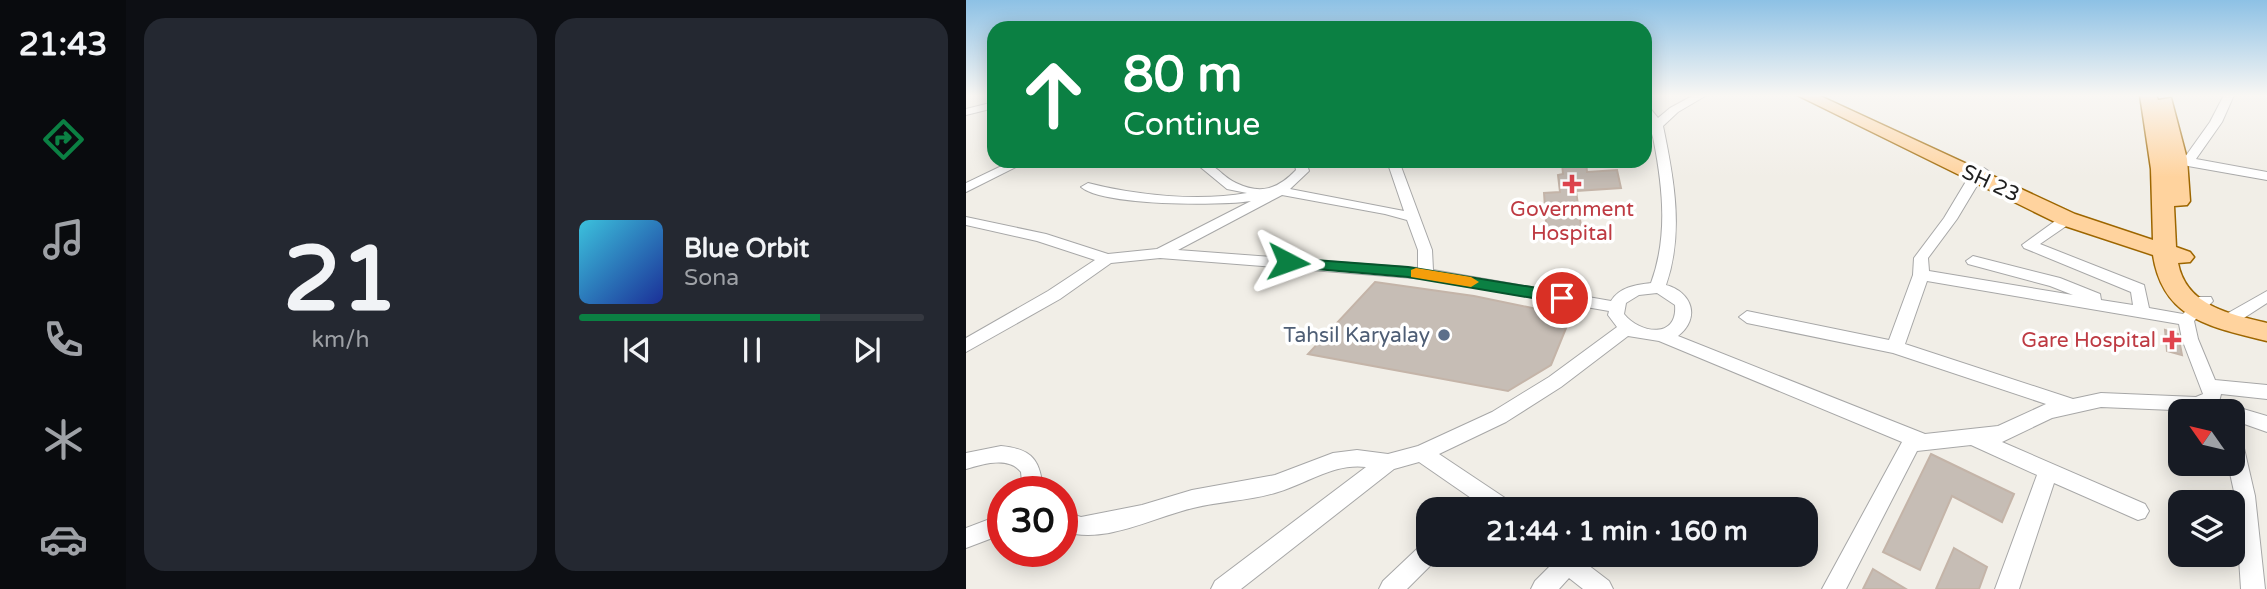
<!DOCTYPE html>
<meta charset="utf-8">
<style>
body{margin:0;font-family:"Varela Round",sans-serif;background:#242831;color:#f1f3f6;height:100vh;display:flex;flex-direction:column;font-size:26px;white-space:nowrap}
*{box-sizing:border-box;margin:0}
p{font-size:23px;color:#9ea1a6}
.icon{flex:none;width:38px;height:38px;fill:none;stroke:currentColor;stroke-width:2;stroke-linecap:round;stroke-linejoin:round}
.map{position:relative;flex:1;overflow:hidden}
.drawer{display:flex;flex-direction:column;gap:18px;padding:18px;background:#0d0f14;width:840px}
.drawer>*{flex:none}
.banner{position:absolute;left:21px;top:21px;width:665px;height:147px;border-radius:21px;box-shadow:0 4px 18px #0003;background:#0b8043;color:#fff;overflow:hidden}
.needle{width:46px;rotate:304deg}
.fabs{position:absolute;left:1202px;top:399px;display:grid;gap:14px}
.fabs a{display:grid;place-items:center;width:77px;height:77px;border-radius:14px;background:#171b24;box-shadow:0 4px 18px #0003;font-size:35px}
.speed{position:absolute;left:21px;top:476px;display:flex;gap:14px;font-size:35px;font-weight:700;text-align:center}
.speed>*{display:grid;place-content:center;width:91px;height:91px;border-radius:50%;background:#171b24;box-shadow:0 4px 18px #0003;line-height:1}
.speed .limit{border:10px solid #d22;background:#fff;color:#111}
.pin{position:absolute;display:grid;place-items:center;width:60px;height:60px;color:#fff;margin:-30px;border:4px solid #fff;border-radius:50%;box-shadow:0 2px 7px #0007}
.me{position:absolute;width:77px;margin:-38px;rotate:94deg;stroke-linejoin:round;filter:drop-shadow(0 0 5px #0008)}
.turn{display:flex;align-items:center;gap:24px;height:147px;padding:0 21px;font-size:32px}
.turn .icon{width:91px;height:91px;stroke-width:2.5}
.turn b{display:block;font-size:49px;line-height:60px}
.drawer .card{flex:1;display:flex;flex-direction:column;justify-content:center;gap:10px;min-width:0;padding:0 24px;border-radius:21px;background:#242831}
.drawer .dial{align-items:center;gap:0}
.dial b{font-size:91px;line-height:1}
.song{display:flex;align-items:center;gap:21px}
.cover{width:84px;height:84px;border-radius:10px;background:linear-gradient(135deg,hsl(190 70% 55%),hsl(230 70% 35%))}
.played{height:7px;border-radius:4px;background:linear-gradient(90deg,#0b8043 70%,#363941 70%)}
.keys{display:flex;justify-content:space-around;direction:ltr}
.drawer .tiles{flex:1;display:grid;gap:18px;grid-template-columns:repeat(2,1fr)}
.trip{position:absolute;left:450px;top:497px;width:402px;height:70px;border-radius:21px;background:#171b24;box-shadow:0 4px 18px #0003;font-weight:700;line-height:70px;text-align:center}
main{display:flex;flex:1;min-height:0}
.dock{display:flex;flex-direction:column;width:126px;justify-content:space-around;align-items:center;background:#090b0e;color:#9ea1a6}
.dock .icon{width:49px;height:49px}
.dock .current{color:#0b8043}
.dock b{font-size:32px;color:#f1f3f6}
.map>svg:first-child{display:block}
.building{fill:#c6bdb5;stroke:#c4b4a8;stroke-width:2}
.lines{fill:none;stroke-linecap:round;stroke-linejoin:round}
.minor-casing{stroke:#a7a7a7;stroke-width:2}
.primary-casing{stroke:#9d6600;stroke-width:3}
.minor{fill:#fff;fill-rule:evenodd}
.primary{fill:#ffd39e;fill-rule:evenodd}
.route{fill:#0b8043;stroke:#07532c;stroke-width:2}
.slow{fill:#f59e0b}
.health-dot{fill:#e0444e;stroke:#fff;stroke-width:2.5}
.service-dot{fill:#5c6f8a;stroke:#fff;stroke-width:2.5}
.labels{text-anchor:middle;stroke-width:7;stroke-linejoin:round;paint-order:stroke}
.street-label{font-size:21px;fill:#202020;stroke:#fff}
.health-label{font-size:21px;fill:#be3a42;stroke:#fff}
.service-label{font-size:21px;fill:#4e5e75;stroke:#fff;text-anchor:end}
</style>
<main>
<nav class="dock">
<b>21:43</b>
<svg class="icon current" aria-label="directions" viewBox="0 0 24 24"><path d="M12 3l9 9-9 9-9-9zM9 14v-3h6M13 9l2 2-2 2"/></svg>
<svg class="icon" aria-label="music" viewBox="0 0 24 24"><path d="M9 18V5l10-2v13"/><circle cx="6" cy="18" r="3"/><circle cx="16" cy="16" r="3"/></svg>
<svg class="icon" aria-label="phone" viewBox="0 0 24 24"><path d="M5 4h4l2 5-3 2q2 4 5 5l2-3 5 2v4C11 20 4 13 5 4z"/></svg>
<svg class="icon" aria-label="climate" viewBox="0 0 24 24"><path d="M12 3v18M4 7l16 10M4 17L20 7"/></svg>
<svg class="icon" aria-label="car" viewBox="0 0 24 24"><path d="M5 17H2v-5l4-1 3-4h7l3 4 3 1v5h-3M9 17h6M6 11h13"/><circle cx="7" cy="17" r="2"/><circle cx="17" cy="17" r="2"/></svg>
</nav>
<section class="drawer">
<div class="tiles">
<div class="card dial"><b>21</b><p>km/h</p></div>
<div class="card">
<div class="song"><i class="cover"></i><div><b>Blue Orbit</b><p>Sona</p></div></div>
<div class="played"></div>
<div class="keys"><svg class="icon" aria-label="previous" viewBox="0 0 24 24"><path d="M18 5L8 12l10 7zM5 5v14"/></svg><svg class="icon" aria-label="pause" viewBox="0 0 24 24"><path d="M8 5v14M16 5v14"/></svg><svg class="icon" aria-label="next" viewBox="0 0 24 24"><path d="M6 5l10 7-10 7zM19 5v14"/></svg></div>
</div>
</div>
</section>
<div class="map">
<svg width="1301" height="589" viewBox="0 0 1301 589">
<rect width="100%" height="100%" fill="#f1eee7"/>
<path class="building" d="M620 161 621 172 651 170 655 188 610 191 616 233 581 236 578 193 594 192 592 175 597 174 596 163Z
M409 282 508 296 605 316 585 365 542 391 342 354Z
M1199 330 1212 334 1216 355 1201 351Z
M965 454 1048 494 1036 522 986 496 954 570 917 552Z
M988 548 1021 567 1013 589H970Z
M907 569 940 589H897Z"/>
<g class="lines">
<g class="minor-casing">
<path id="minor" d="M728 95H741L712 112 697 126C708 179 718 233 700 285 726 292 735 318 712 336L959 434 1032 426 1080 404 927 353 781 323 773 317 781 311 923 340 947 275 948 258 978 218 1005 173 1018 168 1024 172 1015 179 991 219 962 258 963 271 1107 295 1084 286 1002 264 1000 261 1007 256 1094 278 1134 294 1135 300 1167 305 1165 292 1058 248 1056 245 1096 216H1106L1108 219 1106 222 1074 244 1178 285 1183 308 1217 314 1233 297H1245L1247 301 1228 321 1232 339 1249 380 1301 385V399L1255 394 1253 402 1231 411 1135 407 1086 418 1036 442 1179 504 1183 511 1179 518 1172 520 1088 483 1053 589H1029L1071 475 1005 445 951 451 880 589H856L936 442 693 341 662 336 595 387 540 422 473 454 545 502 548 509H521L453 462 428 469 275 589H245L249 581 400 467C368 463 342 483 312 492 285 501 255 501 227 508 185 518 139 545 96 531V511L115 517 176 505 226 490 309 475 367 453 391 450 422 454 452 446 526 412 583 377 651 327 642 315 643 311 460 279 194 258 145 263 94 299 0 352V338L82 291 129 260 71 241 0 225V217L80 234 142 254 191 249 285 201C254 206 137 206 115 187L122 183C168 195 233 202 281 193L261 189 227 161C250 161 252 174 270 183 295 195 312 189 330 170L328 161H340L343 171 324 189 438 211 421 161H433L466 250 467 270 645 301C654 287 669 285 685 283 702 237 697 189 688 142 686 129 679 119 679 106L683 107 692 118 704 108ZM316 195 419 214 441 220 452 250V268L212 250ZM961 281 1213 324 1216 339 1237 394 1230 397 1135 393 1107 399 939 344ZM691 293 709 305C712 339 674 334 658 314L660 303 673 295Z
M1258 95H1268L1256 122 1230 159 1301 172V180L1222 166 1205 159 1211 155 1219 157 1244 122Z
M28 102V108L0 115V109Z
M46 161H62L0 192V183Z
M1301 291V303L1267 325H1255L1253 321 1255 317Z
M1267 406 1301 416V432L1267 420V411H1259Z
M1267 436 1274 438 1277 444 1289 496 1299 589H1275L1269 496 1262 464H1267Z
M35 446C67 449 75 461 77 492H57L55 472C43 456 17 464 0 469V453Z
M37 514V534L0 548V528Z
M462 543V555H472L470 560 441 589H413L417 581 454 546Z
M581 555H609L643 581 647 589H617L603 578 593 589H565L569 581 586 564Z"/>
</g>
<g class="primary-casing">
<path id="primary" d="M831 95H852L1109 214 1187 240 1185 169 1174 95H1190L1192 100 1205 98 1221 159 1224 201 1221 205 1208 206 1210 247 1224 252 1228 257 1224 262 1212 263C1220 306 1264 314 1301 323V341C1246 327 1197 320 1187 255L1093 224Z"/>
</g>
<use href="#minor" class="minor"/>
<use href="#primary" class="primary"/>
</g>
<linearGradient id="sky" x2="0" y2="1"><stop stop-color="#8dc1e5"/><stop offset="0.54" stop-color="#f9f7f4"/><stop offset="1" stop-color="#f9f7f4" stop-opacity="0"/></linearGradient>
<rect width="1301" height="177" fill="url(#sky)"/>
<path class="route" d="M322 258 442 267 596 292 604 298 596 303 442 277 316 266V259Z"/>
<path class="slow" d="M450 268 505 277 513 282 505 287 445 277V270Z"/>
<g class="health-dot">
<path d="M602.5 173.5h7v7h7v7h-7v7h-7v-7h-7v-7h7z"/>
<path d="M1202.5 329.5h7v7h7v7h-7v7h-7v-7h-7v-7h7z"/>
</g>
<circle class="service-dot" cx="478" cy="335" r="7"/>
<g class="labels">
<g class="street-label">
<text transform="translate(1025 183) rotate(25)" y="7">SH 23</text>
</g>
<g class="health-label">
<text x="606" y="216">Government<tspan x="606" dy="24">Hospital</tspan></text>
<text x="1190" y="347" text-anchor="end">Gare Hospital</text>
</g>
<g class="service-label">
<text x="464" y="342">Tahsil Karyalay</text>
</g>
</g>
</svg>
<div class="fabs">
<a><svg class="needle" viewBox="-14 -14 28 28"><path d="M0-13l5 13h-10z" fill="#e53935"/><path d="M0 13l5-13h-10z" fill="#9ea1a6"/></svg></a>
<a><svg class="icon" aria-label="layers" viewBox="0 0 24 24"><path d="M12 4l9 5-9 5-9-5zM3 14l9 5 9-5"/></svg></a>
</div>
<div class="speed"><div class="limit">30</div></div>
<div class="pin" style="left:596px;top:298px;background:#d93025"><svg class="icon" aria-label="arrive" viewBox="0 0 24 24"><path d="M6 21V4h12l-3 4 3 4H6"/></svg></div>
<svg class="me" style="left:322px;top:262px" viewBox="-20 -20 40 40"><path d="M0-17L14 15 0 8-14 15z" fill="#0b8043" stroke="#fff" stroke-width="4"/></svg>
<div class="trip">21:44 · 1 min · 160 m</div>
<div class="banner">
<div class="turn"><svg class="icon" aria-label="ahead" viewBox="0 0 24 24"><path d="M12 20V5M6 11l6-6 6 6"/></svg><div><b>80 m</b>Continue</div></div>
</div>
</div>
</main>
